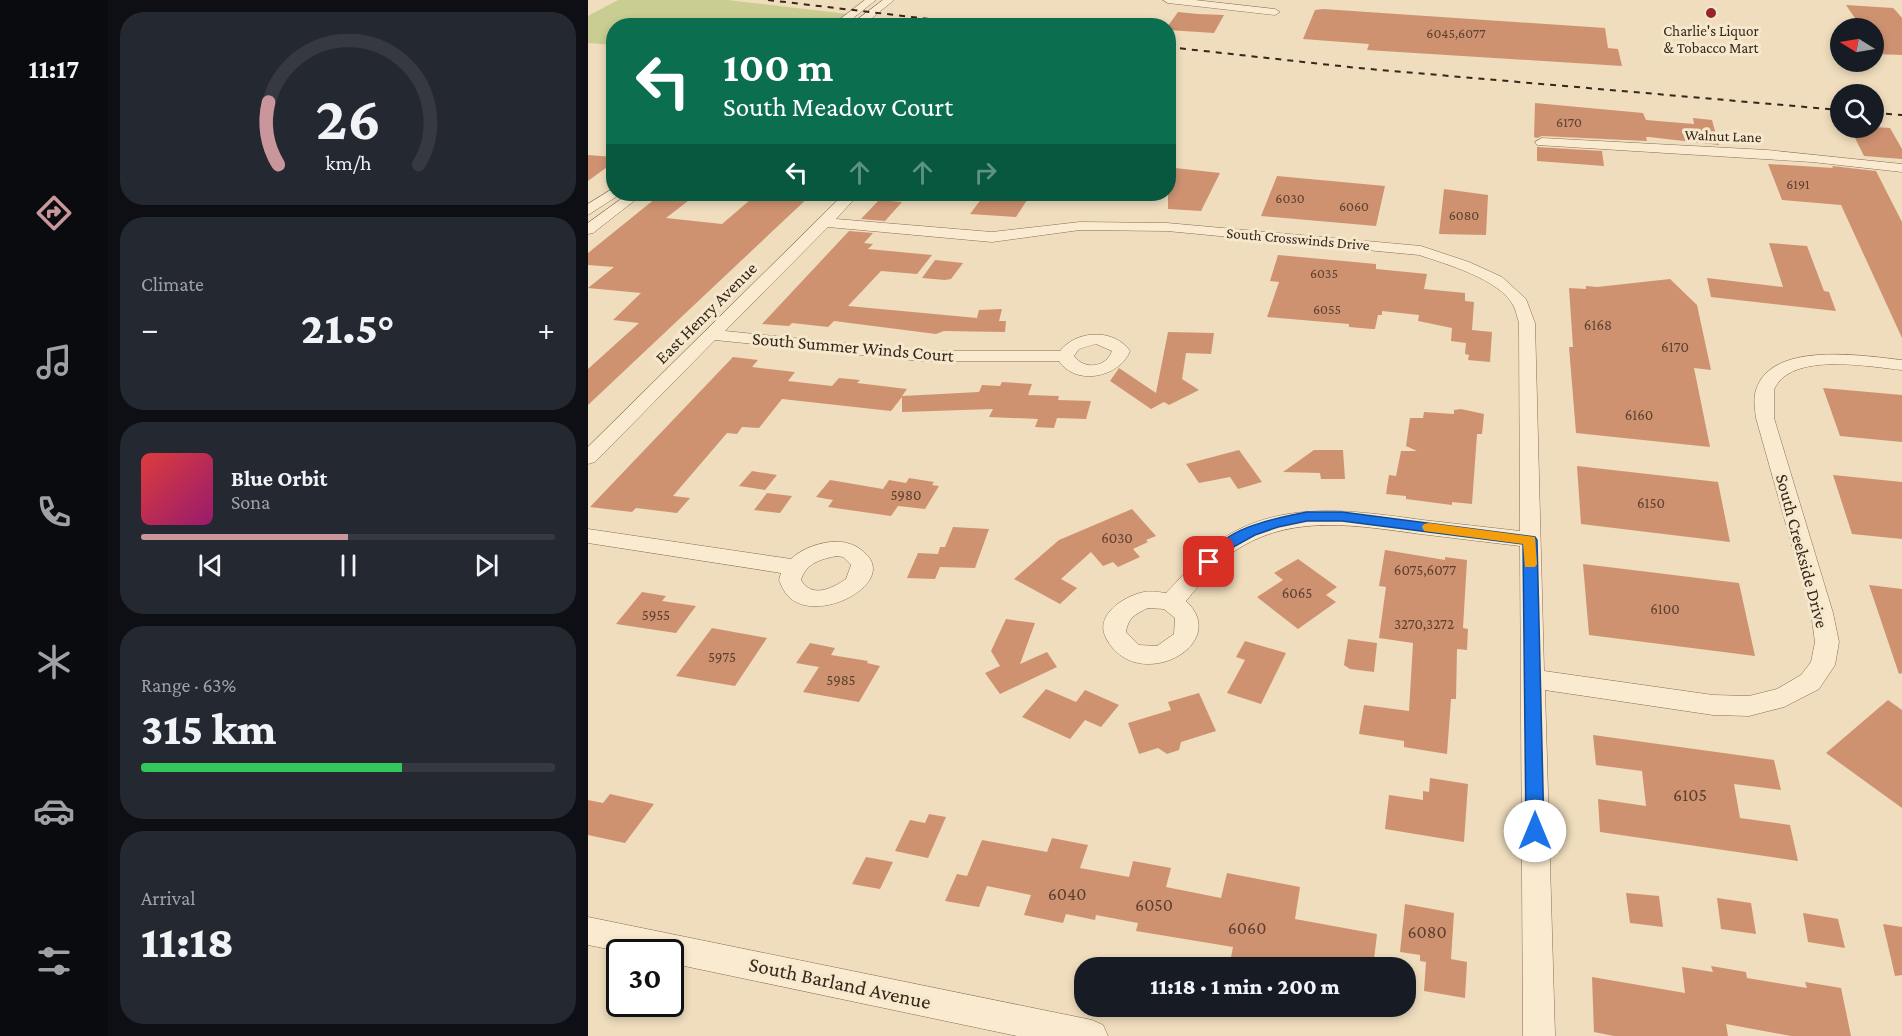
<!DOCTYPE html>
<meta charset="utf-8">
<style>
body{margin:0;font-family:"Crimson Pro",serif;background:#242831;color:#f1f3f6;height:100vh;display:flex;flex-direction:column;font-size:22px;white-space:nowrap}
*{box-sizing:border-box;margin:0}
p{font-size:20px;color:#9ea1a6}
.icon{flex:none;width:33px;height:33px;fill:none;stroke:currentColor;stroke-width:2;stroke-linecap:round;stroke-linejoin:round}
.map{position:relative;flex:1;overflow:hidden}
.side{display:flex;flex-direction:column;gap:12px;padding:12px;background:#0d0f14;width:480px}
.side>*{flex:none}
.banner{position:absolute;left:18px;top:18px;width:570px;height:183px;border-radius:24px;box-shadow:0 3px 9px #0003;background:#0b6e4f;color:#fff;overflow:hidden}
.needle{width:39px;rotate:281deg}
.buttons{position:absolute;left:1242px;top:18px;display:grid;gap:12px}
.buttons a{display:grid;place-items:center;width:54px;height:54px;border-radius:50%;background:#171b24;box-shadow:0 3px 9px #0003;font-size:30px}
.speed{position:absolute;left:18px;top:939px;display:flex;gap:12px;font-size:30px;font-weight:700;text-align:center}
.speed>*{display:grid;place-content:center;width:78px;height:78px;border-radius:50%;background:#171b24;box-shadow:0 3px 9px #0003;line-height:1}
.speed .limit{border:3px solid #111;border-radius:9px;background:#fff;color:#111}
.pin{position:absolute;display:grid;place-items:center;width:51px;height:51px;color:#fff;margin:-26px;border-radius:12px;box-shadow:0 3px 9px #0006}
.me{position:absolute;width:66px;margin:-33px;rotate:0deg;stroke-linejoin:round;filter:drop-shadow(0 0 4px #0008)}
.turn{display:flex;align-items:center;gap:21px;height:126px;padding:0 18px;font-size:27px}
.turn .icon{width:78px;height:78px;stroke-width:2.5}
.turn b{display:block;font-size:42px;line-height:51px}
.lanes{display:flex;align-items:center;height:57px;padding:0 18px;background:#0003;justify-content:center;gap:30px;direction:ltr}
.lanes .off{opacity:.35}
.big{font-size:45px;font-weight:800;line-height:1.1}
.side .card{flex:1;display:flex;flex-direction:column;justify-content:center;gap:9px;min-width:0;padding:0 21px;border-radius:24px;background:#242831}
.side .dial{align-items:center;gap:0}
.dial svg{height:156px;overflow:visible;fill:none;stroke:#363941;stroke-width:7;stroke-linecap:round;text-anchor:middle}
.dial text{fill:#f1f3f6;stroke:none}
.song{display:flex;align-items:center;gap:18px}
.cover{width:72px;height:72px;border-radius:9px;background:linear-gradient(135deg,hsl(0 70% 55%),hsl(320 70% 35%))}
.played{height:6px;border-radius:3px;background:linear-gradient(90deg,#c9969b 50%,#363941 50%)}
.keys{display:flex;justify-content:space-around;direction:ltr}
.heat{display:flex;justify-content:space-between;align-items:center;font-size:33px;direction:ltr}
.charge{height:9px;border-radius:4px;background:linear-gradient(90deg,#34c759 63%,#363941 0)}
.trip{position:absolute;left:486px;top:957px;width:342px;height:60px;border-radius:24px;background:#171b24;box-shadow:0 3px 9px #0003;font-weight:800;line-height:60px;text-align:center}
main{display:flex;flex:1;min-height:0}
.dock{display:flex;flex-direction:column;width:108px;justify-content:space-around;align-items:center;background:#090b0e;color:#9ea1a6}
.dock .icon{width:42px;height:42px}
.dock .current{color:#c9969b}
.dock b{font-size:27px;color:#f1f3f6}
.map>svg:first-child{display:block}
.green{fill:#cacd91}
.building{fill:#cf9271}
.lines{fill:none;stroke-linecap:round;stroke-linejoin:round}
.minor-casing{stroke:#876d56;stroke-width:1}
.minor{fill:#faebd0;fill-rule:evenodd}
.rail{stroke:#36261b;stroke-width:2;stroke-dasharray:6 6;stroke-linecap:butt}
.route{fill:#1a73e8;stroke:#114b97;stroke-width:1.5}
.slow{fill:#f59e0b}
.poi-dot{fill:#98242c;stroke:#f6e8cd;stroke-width:2}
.labels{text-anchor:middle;stroke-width:6;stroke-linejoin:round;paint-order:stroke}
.far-number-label{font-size:14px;fill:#5c4130}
.far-poi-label{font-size:15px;fill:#36261b;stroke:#f6e8cd}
.far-street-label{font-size:15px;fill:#36261b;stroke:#f6e8cd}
.number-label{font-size:15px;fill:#5c4130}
.street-label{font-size:18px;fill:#36261b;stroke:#f6e8cd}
.near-number-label{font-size:18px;fill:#5c4130}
.near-street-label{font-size:21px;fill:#36261b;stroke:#f6e8cd}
</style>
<main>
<nav class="dock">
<b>11:17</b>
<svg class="icon current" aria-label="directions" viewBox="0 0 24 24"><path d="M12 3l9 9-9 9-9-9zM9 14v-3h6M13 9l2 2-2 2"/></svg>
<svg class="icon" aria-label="music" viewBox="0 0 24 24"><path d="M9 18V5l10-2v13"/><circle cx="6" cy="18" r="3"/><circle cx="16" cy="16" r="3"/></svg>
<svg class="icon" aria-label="phone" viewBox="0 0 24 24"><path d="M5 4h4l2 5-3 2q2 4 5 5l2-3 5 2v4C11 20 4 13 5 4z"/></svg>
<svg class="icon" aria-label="climate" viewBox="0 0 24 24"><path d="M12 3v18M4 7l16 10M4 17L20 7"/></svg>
<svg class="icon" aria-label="car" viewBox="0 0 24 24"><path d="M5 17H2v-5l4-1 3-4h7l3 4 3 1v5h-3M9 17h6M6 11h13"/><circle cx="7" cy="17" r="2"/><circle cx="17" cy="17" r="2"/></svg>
<svg class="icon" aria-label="filters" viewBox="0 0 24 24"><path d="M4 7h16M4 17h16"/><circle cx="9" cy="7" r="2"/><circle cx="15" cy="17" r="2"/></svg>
</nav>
<section class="side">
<div class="card dial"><svg viewBox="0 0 100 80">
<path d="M14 69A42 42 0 1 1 86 69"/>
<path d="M14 69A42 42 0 0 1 9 37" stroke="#c9969b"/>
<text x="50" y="56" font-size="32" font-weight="700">26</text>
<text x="50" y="72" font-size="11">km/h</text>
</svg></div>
<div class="card"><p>Climate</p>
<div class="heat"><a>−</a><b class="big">21.5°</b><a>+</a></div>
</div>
<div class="card">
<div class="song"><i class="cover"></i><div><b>Blue Orbit</b><p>Sona</p></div></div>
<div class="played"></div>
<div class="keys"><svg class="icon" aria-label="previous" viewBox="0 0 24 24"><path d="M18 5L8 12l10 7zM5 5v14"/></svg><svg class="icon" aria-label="pause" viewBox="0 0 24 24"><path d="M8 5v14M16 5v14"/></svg><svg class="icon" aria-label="next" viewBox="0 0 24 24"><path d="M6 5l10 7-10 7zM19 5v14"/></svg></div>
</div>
<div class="card"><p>Range · 63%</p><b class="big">315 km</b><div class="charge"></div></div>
<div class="card"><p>Arrival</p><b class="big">11:18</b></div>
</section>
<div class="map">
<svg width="1314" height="1036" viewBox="0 0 1314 1036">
<rect width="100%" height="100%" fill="#efddbd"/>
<path class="green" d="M30 0H139L260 14 244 26H26L25 45 0 43V16Z"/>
<path class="building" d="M1258 5 1305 8 1309 12 1314 18V55L1286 54V28L1273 27Z
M735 9 1017 28 1020 48 1030 49 1034 66 779 50 781 44 715 39 727 10Z
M590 12 610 14 636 15 626 33 580 30V26Z
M947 103 1055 113 1058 120 1106 124 1105 118 1124 120 1131 145 1061 137H1058L1059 141 954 136 949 138 946 137Z
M1286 127 1302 128 1314 149V159L1276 156 1262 128Z
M949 147 1014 151 1016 166 949 161Z
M0 155 26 157V162L0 181Z
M1180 164 1245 168 1244 166 1288 171 1314 222V338L1253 205 1194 200Z
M587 168 632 173 613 211 580 209V179Z
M689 176 797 186 788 226 673 216Z
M856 189 900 195 898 235 851 234Z
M73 194H109L78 218 134 224 169 194H224L0 405V369L51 323 25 320 53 293 0 288 26 267 0 265V253Z
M397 194H443L428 217 382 214Z
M291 200 314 202 297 221 273 219Z
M261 231 285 233 276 243 285 244 280 249 344 255 329 274 293 271 260 306 389 318 391 310 414 309 411 321H418L417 332 356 331 348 334 246 321 240 327 204 323 201 326 174 324Z
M1181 243 1219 246 1236 291 1241 292 1248 311 1123 297 1119 278 1195 287Z
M690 255 788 264V269L839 274 836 289 877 293V301L886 302 884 330 904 332 902 362 880 360 881 355 877 354 878 343 863 341 864 328 830 321 831 315 794 311V315H790L787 329H784L761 327V324L679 317 691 282 682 281Z
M347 260 375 263 363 279 357 280 334 278Z
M1082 279 1109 305 1123 370 1106 368 1122 447 988 433 981 347H985L981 288 998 289V286L1009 287Z
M580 332 626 333 623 354 598 353 594 379 611 390 581 405 576 402 563 409 522 381 531 368 568 393Z
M145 357 170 360 164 367 207 372 200 381 244 386 251 378 272 380 269 383 319 389 314 396 391 392 394 385 412 386 414 382 444 384 440 395 471 396 470 400 503 401 498 419 469 418 466 428 447 427 450 419 401 417 405 409 314 412V397L303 411 194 399 171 428 154 427 149 434 139 433 85 496 102 498 89 513 48 508 44 512 2 507Z
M1235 388 1314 395V442L1252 436Z
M873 409 896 414 894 434H889L884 504 864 502V505L818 499V496L798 494 801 475 808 476 813 451H829L818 446 822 418H835L836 412 866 414V410Z
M651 450 674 482 650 489 642 477 611 483 598 464Z
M726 450H755L757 479H733L732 473 695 472Z
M989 466 1130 482 1142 542 993 524Z
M164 471 189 475 177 490 151 486Z
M1245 475 1314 482V539L1264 534Z
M321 478 346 482 344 485 351 486 337 509 310 506 303 516 240 507 245 500 228 497 242 480 295 489 301 480 318 483Z
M179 493 204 496 192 513 166 510Z
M544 509 568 536 558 540 560 542 545 549 552 557 530 567 525 562 515 566 503 552 473 579 489 588 472 604 426 579 471 540Z
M365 527 401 529 387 568 352 567 347 579 319 578 330 553 350 554 352 547H357Z
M797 550 857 560V557L879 560 875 628 880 629 879 650 869 649 868 699H863L859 754 816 747V741L771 734 776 705 821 711 825 643 791 638 798 587 791 586Z
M710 559 749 587 738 595 748 602 710 629 669 597 695 580 686 573Z
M995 564 1151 583 1167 656 1001 635Z
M1281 585 1314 589V673L1311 674Z
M54 592 78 596 74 601 108 606 88 633 28 624Z
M418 619 447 623 432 664 459 652 469 667 412 694 397 673 412 666 403 651Z
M124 628 179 638 147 686 88 676Z
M760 639 789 643 786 672 762 669 756 665Z
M657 641 698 653 673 704 639 693 657 660 648 657Z
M222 643 247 648 243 655 280 661 279 663 292 666 271 702 215 692 231 667 208 663Z
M458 689 488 702 497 690 531 705 513 727 497 720 482 739 434 717Z
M611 693 628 731 593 742 591 750 579 754 570 748 551 754 540 723 583 710 580 702Z
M1300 700 1314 710V808L1238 753Z
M1005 735 1186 760 1193 790 1146 784 1152 818 1202 825 1210 861 1012 832 1010 799 1058 806 1054 771 1008 765Z
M842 778 880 784 876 842 797 829 801 795 835 800V791L841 792Z
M22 794 66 804 37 843 0 835V800L15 803Z
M341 814 358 817 340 858 307 851 322 820 337 823Z
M464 838 500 845 492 868 541 877 545 861 583 868 578 887 633 898 639 873 712 887 707 919 789 934 785 968H698L643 957 645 947 548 931 550 923 508 915 507 920 478 914 475 923 436 915 443 895 399 886 391 907 357 901 369 874 379 876 394 840 459 852Z
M278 857 305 862 292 889 264 884Z
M1038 893 1071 896 1075 927 1042 923Z
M1129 898 1163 903 1168 934 1133 929Z
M817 904 866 913 863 959 879 962 877 998 836 991 838 962 832 961V955L812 952Z
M1215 913 1250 919 1257 948 1220 942Z
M1295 924 1314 927V975L1307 976Z
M1123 966 1158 972 1159 978 1219 988 1217 982 1253 988 1263 1036H1203L1138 1024 1140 1036H1026L1006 1032 1004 977 1097 993 1094 967 1125 972Z"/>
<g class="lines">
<g class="minor-casing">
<path id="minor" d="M277 0H288L255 26H243Z
M295 0H306L278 23H270V19Z
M575 0H607L687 9 692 12 687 15 580 3Z
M954 138 1179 150 1314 164V172L1224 162 949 145 947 142Z
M26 188V194H32L31 195 0 215V204Z
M40 194H55L5 233 0 234V223Z
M256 194H271L248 219 404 232 492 222 579 223 833 246 881 262 914 277 938 299 947 323 956 671 1125 695 1161 696 1189 689 1213 675 1223 662 1227 642 1223 613 1168 418C1167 409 1165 399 1168 390 1183 340 1277 356 1314 360V370C1282 367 1202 351 1186 390V418L1245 613 1251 642 1247 665 1231 689 1196 707 1161 716 1125 715 957 690 967 1036H935L932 546C898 542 865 538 832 534 771 526 708 514 653 547 631 560 614 582 598 601 645 645 548 696 518 638 506 615 536 596 556 592 563 591 571 592 578 593 596 575 612 553 634 539 695 499 768 511 835 520 867 524 900 527 932 531L931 323C929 317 928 310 925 305 911 279 858 264 831 255L579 231 492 230 404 242 240 227 137 331 333 351H472C488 330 526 328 542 351 532 377 488 387 471 361H333L127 340 7 462 0 464V447ZM508 344 524 351C518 368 496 370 486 356L491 349ZM560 608 576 609 587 618 586 634 569 646 551 645 538 632C540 618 547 614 560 608Z
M0 529 203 559C215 547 238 540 254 542 265 544 271 547 278 554 309 584 228 626 200 596 196 592 193 585 191 580L193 573 0 543ZM249 556 255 557 263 565 258 579C245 588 224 599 213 580 218 563 233 559 249 556Z
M0 917 504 1020 515 1025 520 1036H429L82 963V952H35L0 945Z"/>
</g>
<use href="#minor" class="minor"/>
<path class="rail" d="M180 0 400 26
M580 47 770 68 1252 110
M1286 113 1314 115"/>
</g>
<path class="route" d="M719 512H754L947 537 949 540 956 831 953 836 947 838 940 836 938 831 935 544 754 521H719L690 527 667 535 647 546 626 566 621 567 614 562C636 528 682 519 719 512Z"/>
<path class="slow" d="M841 523 947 537 949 564 947 567H937L935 544 836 531 834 527 836 524Z"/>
<circle class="poi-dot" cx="1123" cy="13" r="6"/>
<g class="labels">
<g class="far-number-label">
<text x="868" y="38">6045,6077</text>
<text x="981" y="127">6170</text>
<text x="1210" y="189">6191</text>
<text x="702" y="203">6030</text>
<text x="766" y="211">6060</text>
<text x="876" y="220">6080</text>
<text x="736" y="278">6035</text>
<text x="739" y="314">6055</text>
</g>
<g class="far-poi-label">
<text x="1123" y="36">Charlie's Liquor<tspan x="1123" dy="17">&amp; Tobacco Mart</tspan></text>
</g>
<g class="far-street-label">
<text transform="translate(1135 136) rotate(2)" y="5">Walnut Lane</text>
<text transform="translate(710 239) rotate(5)" y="5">South Crosswinds Drive</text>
</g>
<g class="number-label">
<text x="1010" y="330">6168</text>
<text x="1087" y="352">6170</text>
<text x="1051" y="420">6160</text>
<text x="318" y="500">5980</text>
<text x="1063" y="508">6150</text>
<text x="529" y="543">6030</text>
<text x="837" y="575">6075,6077</text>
<text x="709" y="598">6065</text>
<text x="1077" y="614">6100</text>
<text x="68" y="620">5955</text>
<text x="836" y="629">3270,3272</text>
<text x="134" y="662">5975</text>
<text x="253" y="685">5985</text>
</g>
<g class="street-label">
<text transform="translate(118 313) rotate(-45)" y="6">East Henry Avenue</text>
<text transform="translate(265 347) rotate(5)" y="6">South Summer Winds Court</text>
<text transform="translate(1214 551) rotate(75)" y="6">South Creekside Drive</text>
</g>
<g class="near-number-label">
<text x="1102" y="801">6105</text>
<text x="479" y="900">6040</text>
<text x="566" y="911">6050</text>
<text x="659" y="934">6060</text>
<text x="839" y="938">6080</text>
</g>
<g class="near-street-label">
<text transform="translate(252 983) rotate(12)" y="7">South Barland Avenue</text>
</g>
</g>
</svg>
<div class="buttons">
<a><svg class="needle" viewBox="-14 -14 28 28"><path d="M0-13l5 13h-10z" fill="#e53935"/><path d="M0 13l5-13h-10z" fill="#9ea1a6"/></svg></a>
<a><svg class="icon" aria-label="search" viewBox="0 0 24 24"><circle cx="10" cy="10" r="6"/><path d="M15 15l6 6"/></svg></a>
</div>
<div class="speed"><div class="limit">30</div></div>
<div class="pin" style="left:621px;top:562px;background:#d93025"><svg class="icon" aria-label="arrive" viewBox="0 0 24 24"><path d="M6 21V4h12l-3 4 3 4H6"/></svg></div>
<svg class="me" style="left:947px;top:831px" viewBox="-20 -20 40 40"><circle r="19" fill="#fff"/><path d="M0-13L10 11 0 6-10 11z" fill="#1a73e8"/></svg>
<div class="trip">11:18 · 1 min · 200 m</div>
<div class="banner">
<div class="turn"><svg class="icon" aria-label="left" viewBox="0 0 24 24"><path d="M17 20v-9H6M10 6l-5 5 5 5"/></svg><div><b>100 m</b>South Meadow Court</div></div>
<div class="lanes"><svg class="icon" aria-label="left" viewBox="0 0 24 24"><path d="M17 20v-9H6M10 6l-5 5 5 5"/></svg><svg class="icon off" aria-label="ahead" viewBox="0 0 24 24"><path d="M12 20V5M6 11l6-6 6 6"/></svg><svg class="icon off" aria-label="ahead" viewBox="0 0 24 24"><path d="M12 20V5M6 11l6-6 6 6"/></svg><svg class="icon off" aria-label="right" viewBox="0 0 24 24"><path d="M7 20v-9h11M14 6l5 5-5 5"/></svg></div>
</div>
</div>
</main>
